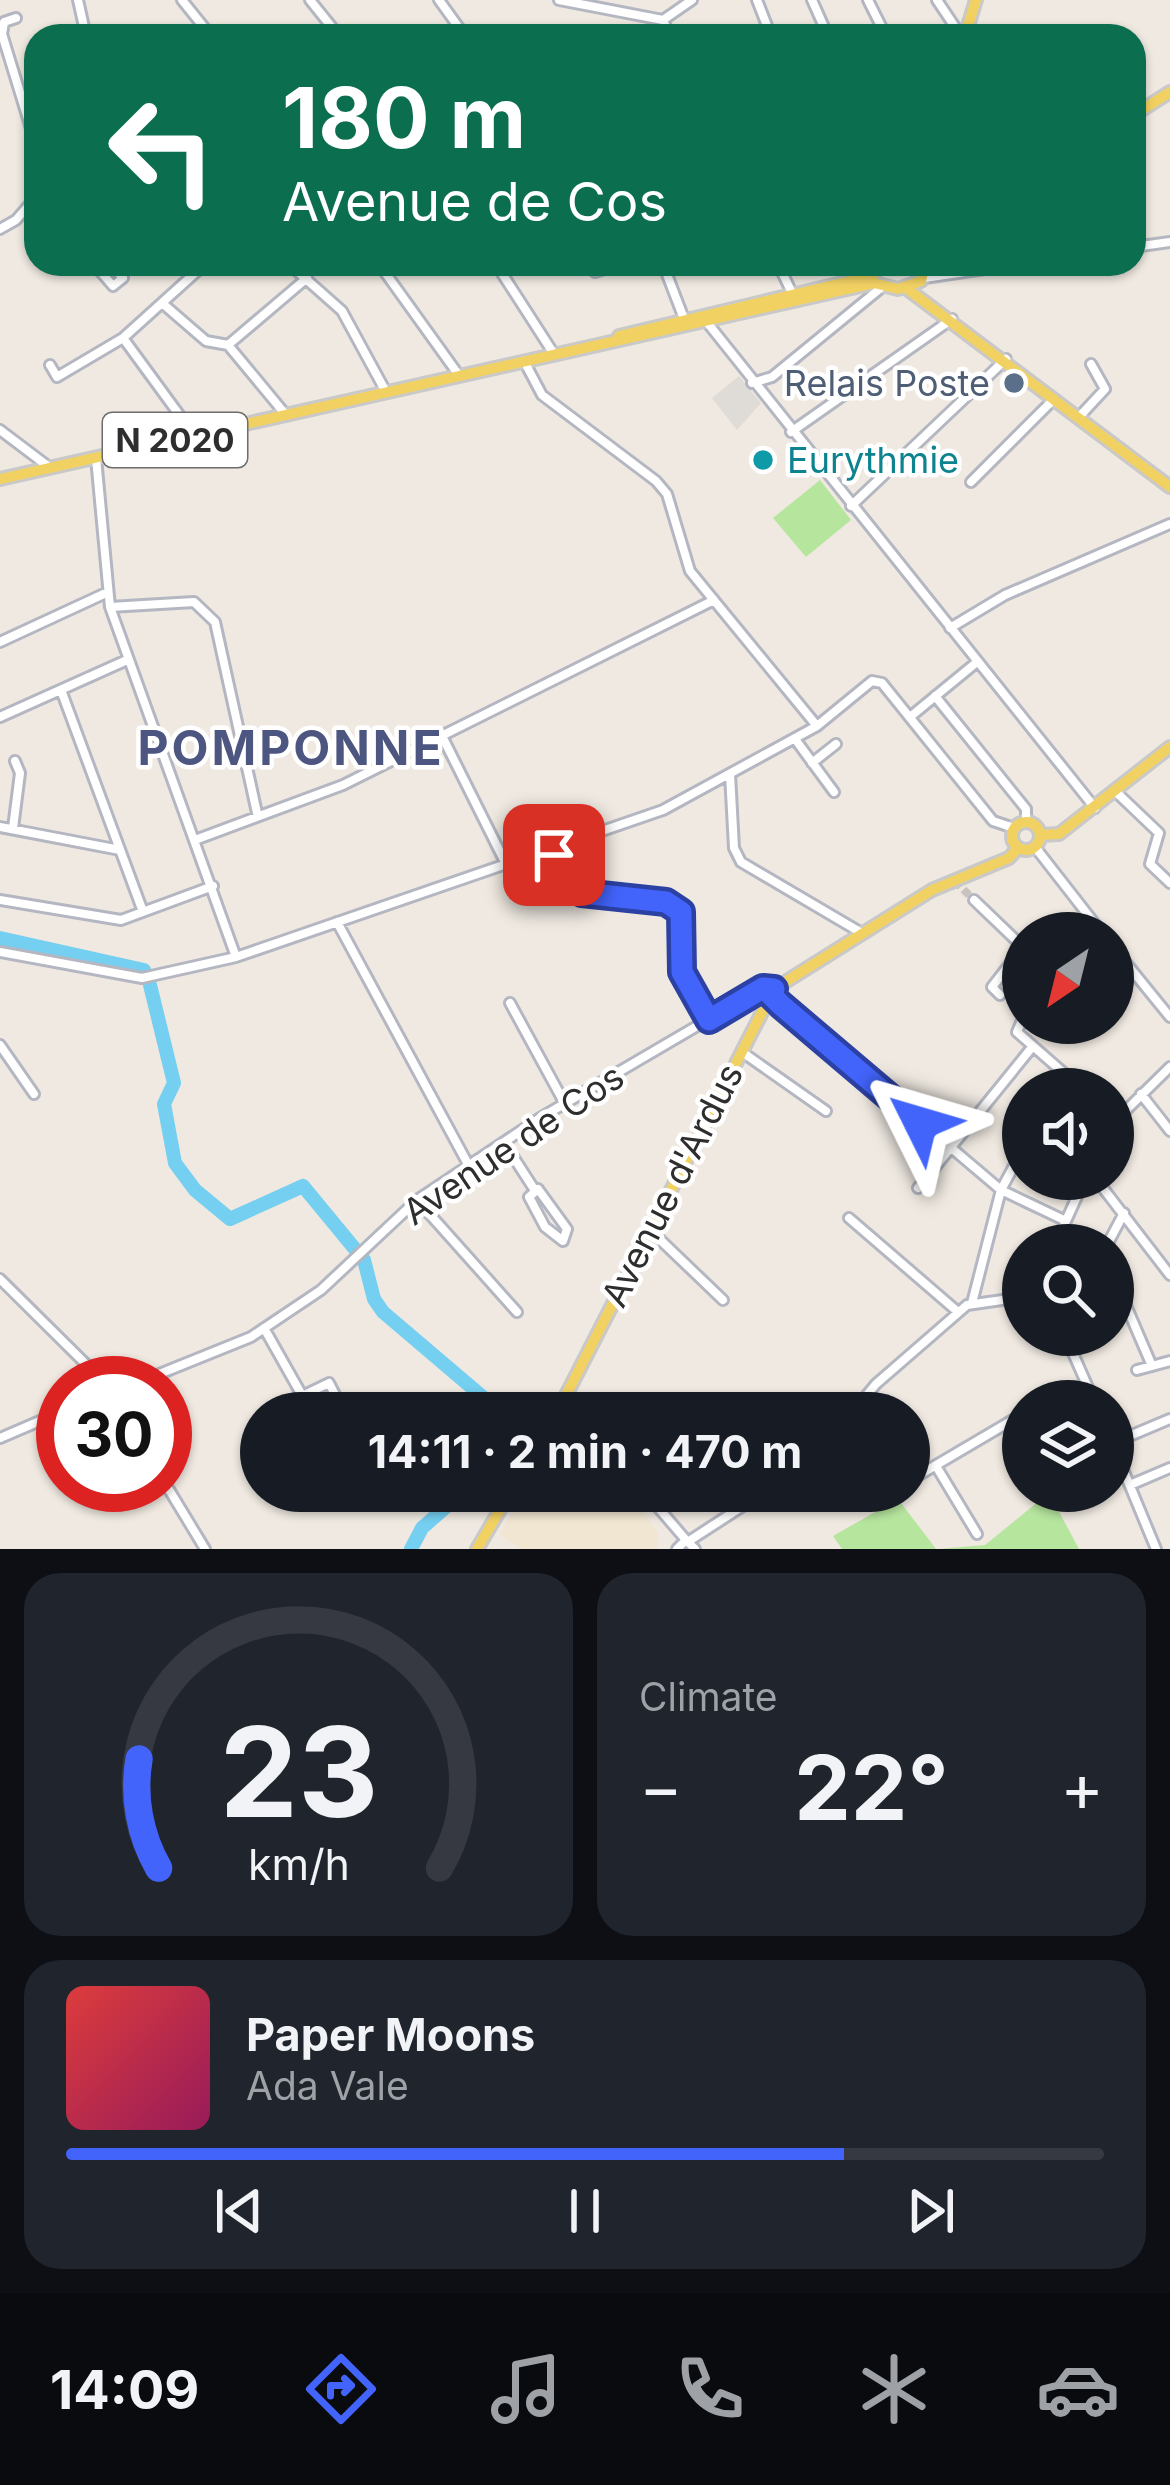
<!DOCTYPE html>
<meta charset="utf-8">
<style>
body{margin:0;font-family:Inter,sans-serif;background:#20242c;color:#f1f3f6;height:100vh;display:flex;flex-direction:column;font-size:45px;white-space:nowrap}
*{box-sizing:border-box;margin:0}
p{font-size:39px;color:#9ea1a6}
.icon{flex:none;width:66px;height:66px;fill:none;stroke:currentColor;stroke-width:2;stroke-linecap:round;stroke-linejoin:round}
.map{position:relative;height:1549px;overflow:hidden}
.details{display:flex;flex-direction:column;gap:24px;padding:24px;background:#0d0f14;flex:1}
.details>*{flex:none}
.guide{position:absolute;left:24px;top:24px;width:1122px;height:252px;border-radius:36px;box-shadow:0 3px 9px #0004;background:#0b6e4f;color:#fff;overflow:hidden}
.needle{width:78px;rotate:215deg}
.controls{position:absolute;left:1002px;top:912px;display:grid;gap:24px}
.controls a{display:grid;place-items:center;width:132px;height:132px;border-radius:50%;background:#171b24;box-shadow:0 3px 9px #0004;font-size:60px}
.speed{position:absolute;left:36px;top:1356px;display:flex;gap:24px;font-size:60px;font-weight:700;text-align:center}
.speed>*{display:grid;place-content:center;width:156px;height:156px;border-radius:50%;background:#171b24;box-shadow:0 3px 9px #0004;line-height:1}
.speed .limit{border:18px solid #d22;background:#fff;color:#111}
.pin{position:absolute;display:grid;place-items:center;width:102px;height:102px;color:#fff;margin:-51px;border-radius:24px;box-shadow:0 6px 18px #0006}
.me{position:absolute;width:132px;margin:-66px;rotate:310deg;stroke-linejoin:round;filter:drop-shadow(0 0 9px #0008)}
.turn{display:flex;align-items:center;gap:42px;height:252px;padding:0 60px;font-size:54px}
.turn .icon{width:156px;height:156px;stroke-width:2.5}
.turn b{display:block;font-size:84px;line-height:102px}
.big{font-size:90px;font-weight:700;line-height:1.1}
.details .card{flex:1;display:flex;flex-direction:column;justify-content:center;gap:18px;min-width:0;padding:0 42px;border-radius:36px;background:#20242c}
.details .dial{align-items:center;gap:0}
.dial svg{height:312px;overflow:visible;fill:none;stroke:#363941;stroke-width:7;stroke-linecap:round;text-anchor:middle}
.dial text{fill:#f1f3f6;stroke:none}
.song{display:flex;align-items:center;gap:36px}
.cover{width:144px;height:144px;border-radius:18px;background:linear-gradient(135deg,hsl(0 70% 55%),hsl(330 70% 35%))}
.played{height:12px;border-radius:6px;background:linear-gradient(90deg,#4264fb 75%,#363941 75%)}
.keys{display:flex;justify-content:space-around;direction:ltr}
.heat{display:flex;justify-content:space-between;align-items:center;font-size:66px;direction:ltr}
.details .tiles{flex:1;display:grid;gap:24px;grid-template-columns:1fr 1fr}
.card:last-child{grid-column:span 2}
.trip{position:absolute;left:240px;top:1392px;width:690px;height:120px;border-radius:60px;background:#171b24;box-shadow:0 3px 9px #0004;font-weight:700;line-height:120px;text-align:center}
.tab-bar{display:flex;height:192px;justify-content:space-around;align-items:center;background:#090b0e;color:#9ea1a6}
.tab-bar .icon{width:84px;height:84px}
.tab-bar .selected{color:#4264fb}
.tab-bar b{font-size:54px;color:#f1f3f6}
.map>svg:first-child{display:block}
.education{fill:#f0e6d1}
.green{fill:#b6e59e}
.plaza{fill:#dfdcd8}
.lines{fill:none;stroke-linecap:round;stroke-linejoin:round}
.river{stroke:#75cff0;stroke-width:14}
.minor-tunnel{stroke:#c8c4bd;stroke-width:8;stroke-dasharray:8 4;stroke-linecap:butt}
.minor-casing{stroke:#b4b7c1;stroke-width:14}
.major-casing{stroke:#c9c9c9;stroke-width:16}
.minor{stroke:#fff;stroke-width:8}
.major{stroke:#f2d163;stroke-width:10}
.route-casing{stroke:#2b41a3;stroke-width:30}
.route{stroke:#4264fb;stroke-width:21}
.service-dot{fill:#5c6f8a;stroke:#fff;stroke-width:4.5}
.culture-dot{fill:#0f9aa8;stroke:#fff;stroke-width:4.5}
.labels{text-anchor:middle;stroke-width:9;stroke-linejoin:round;paint-order:stroke}
.shield{fill:#fff;stroke:#6d6d6d;stroke-width:3}
.shield-label{font-size:33px;font-weight:bold;fill:#2e2e2e}
.service-label{font-size:36px;fill:#4e5e75;stroke:#fff;text-anchor:end}
.culture-label{font-size:36px;fill:#0d838f;stroke:#fff;text-anchor:start}
.street-label{font-size:36px;fill:#2e2e2e;stroke:#fff}
.district-label{font-size:48px;font-weight:bold;letter-spacing:3px;fill:#4d5680;stroke:#fff}
</style>
<div class="map">
<svg width="1170" height="1549" viewBox="0 0 1170 1549">
<rect width="100%" height="100%" fill="#efe9e1"/>
<path class="education" d="M524 1491H627L658 1533 657 1549H521L500 1534Z"/>
<path class="green" d="M820 480 851 520 806 557 773 518Z
M1049 1493 1079 1549H938L985 1545Z
M898 1499 936 1549H842L833 1536Z"/>
<path class="plaza" d="M739 376 761 403 737 430 712 398Z"/>
<g class="lines">
<path class="river" d="M0 938 144 970
M150 985 174 1083 164 1104 175 1163 195 1190 230 1219 303 1186 364 1260 374 1299 383 1312 484 1398 491 1413
M411 1549 422 1528 464 1491"/>
<path class="minor-tunnel" d="M955 881 974 900"/>
<g class="minor-casing">
<path id="minor" d="M78 0 86 36
M182 0 211 36
M310 0 339 36
M439 0 465 36
M559 0 663 20
M757 0 771 36
M812 0 828 36
M868 0 886 36
M937 0 961 36
M16 18 4 22 2 34 36 145
M663 20 692 0
M663 20 670 36
M0 229 16 220 36 197
M1134 247 1170 242
M104 264 100 271 113 286 123 278 110 264
M289 264 342 311 386 392
M379 264 458 374
M496 264 552 351
M663 264 686 324
M778 264 793 295
M595 272 619 264
M924 278 1020 264
M162 303 206 341 228 345 286 415
M706 321 1095 808
M126 342 194 435
M228 345 307 278
M524 361 542 395 656 481 667 494 690 571 817 726
M50 365 57 377 123 338 205 264
M752 383 772 377 882 287
M1079 417 1105 389 1091 364
M0 430 49 467
M791 432 952 319
M96 458 110 607 236 957
M971 482 1054 399
M851 506 1006 359
M110 607 194 602 215 622 257 813
M950 628 1005 595 1170 524
M0 642 108 592
M61 690 142 909
M935 696 1026 809V822
M0 717 127 660
M910 717 977 662
M442 736 506 864
M795 739 834 792
M812 763 836 744
M730 774 734 848 741 862 860 932
M1116 792 1159 833 1150 864 1170 883
M0 827 120 850
M13 828 20 773 15 761
M195 840 343 785 714 600
M551 847 572 888 582 894 666 901 681 912 682 972 709 1020
M1035 847 1102 933
M0 900 121 920 213 886
M974 900 1023 947 992 987 1000 995
M337 922 469 1166
M1113 947 1170 1017
M0 952 142 978 236 957 663 810 817 726 872 681 882 683 993 821 1014 828
M771 995 1001 1190 972 1303
M510 1003 565 1104
M1023 1018 1017 1032 1082 1089
M0 1045 34 1094
M742 1052 826 1111
M1141 1094 1170 1131
M1113 1123 1170 1067
M505 1144 534 1189
M1023 1149 1001 1190 1066 1221
M1096 1179 1170 1275
M918 1188 1033 1046
M538 1189 567 1229 563 1241 545 1227 529 1197Z
M417 1200 517 1312
M849 1218 958 1312
M650 1230 723 1300
M1055 1245 1085 1179
M1107 1245 1124 1213
M1113 1275 1152 1366
M0 1279 105 1383
M264 1328 312 1413
M1065 1335 1094 1401
M1137 1370 1170 1361
M137 1383 251 1337 321 1290 417 1200 540 1118 750 995 774 989
M302 1396 329 1383 341 1406 327 1413
M852 1413 876 1384 967 1305 1023 1297
M0 1438 63 1411
M1113 1443 1170 1419
M1113 1445 1156 1549
M936 1466 977 1534
M909 1481 1023 1414
M165 1483 205 1549
M1130 1485 1170 1468
M644 1491 686 1540
M689 1541 766 1491
M677 1549 686 1540 695 1549"/>
</g>
<g class="major-casing">
<path id="major" d="M965 36 976 0
M1134 115 1170 92
M882 264 872 276 874 283 898 289 921 281 925 264
M906 288 1170 487
M619 336 872 276
M0 479 874 283
M1012 836a14 14 0 1 1 28 0a14 14 0 1 1-28 0Z
M1040 835 1059 834 1170 747
M559 1409 774 989 932 890 1009 858 1018 848
M477 1549 511 1491"/>
</g>
<use href="#minor" class="minor"/>
<use href="#major" class="major"/>
</g>
<g class="lines">
<g class="route-casing">
<path id="route" d="M554 855 572 888 582 893 666 902 681 912 682 972 709 1020 763 988 774 989 770 994 781 1005 920 1123"/>
</g>
<use href="#route" class="route"/>
</g>
<circle class="service-dot" cx="1014" cy="383" r="12"/>
<circle class="culture-dot" cx="763" cy="460" r="12"/>
<g class="labels">
<rect class="shield" x="103" y="413" width="144" height="54" rx="9"/>
<g class="shield-label">
<text x="175" y="452">N 2020</text>
</g>
<g class="service-label">
<text x="990" y="396">Relais Poste</text>
</g>
<g class="culture-label">
<text x="787" y="473">Eurythmie</text>
</g>
<g class="street-label">
<text transform="translate(513 1144) rotate(-34)" y="13">Avenue de Cos</text>
<text transform="translate(672 1185) rotate(-63)" y="13">Avenue d'Ardus</text>
</g>
<g class="district-label">
<text x="291" y="765">POMPONNE</text>
</g>
</g>
</svg>
<div class="controls">
<a><svg class="needle" viewBox="-14 -14 28 28"><path d="M0-13l5 13h-10z" fill="#e53935"/><path d="M0 13l5-13h-10z" fill="#9ea1a6"/></svg></a>
<a><svg class="icon" aria-label="sound" viewBox="0 0 24 24"><path d="M4 9h4l5-4v14l-5-4H4zM17 9q2 3 0 6"/></svg></a>
<a><svg class="icon" aria-label="search" viewBox="0 0 24 24"><circle cx="10" cy="10" r="6"/><path d="M15 15l6 6"/></svg></a>
<a><svg class="icon" aria-label="layers" viewBox="0 0 24 24"><path d="M12 4l9 5-9 5-9-5zM3 14l9 5 9-5"/></svg></a>
</div>
<div class="speed"><div class="limit">30</div></div>
<div class="pin" style="left:554px;top:855px;background:#d93025"><svg class="icon" aria-label="arrive" viewBox="0 0 24 24"><path d="M6 21V4h12l-3 4 3 4H6"/></svg></div>
<svg class="me" style="left:920px;top:1123px" viewBox="-20 -20 40 40"><path d="M0-17L14 15 0 8-14 15z" fill="#4264fb" stroke="#fff" stroke-width="4"/></svg>
<div class="trip">14:11 · 2 min · 470 m</div>
<div class="guide">
<div class="turn"><svg class="icon" aria-label="left" viewBox="0 0 24 24"><path d="M17 20v-9H6M10 6l-5 5 5 5"/></svg><div><b>180 m</b>Avenue de Cos</div></div>
</div>
</div>
<section class="details">
<div class="tiles">
<div class="card dial"><svg viewBox="0 0 100 80">
<path d="M14 69A42 42 0 1 1 86 69"/>
<path d="M14 69A42 42 0 0 1 9 41" stroke="#4264fb"/>
<text x="50" y="56" font-size="32" font-weight="700">23</text>
<text x="50" y="72" font-size="11">km/h</text>
</svg></div>
<div class="card"><p>Climate</p>
<div class="heat"><a>−</a><b class="big">22°</b><a>+</a></div>
</div>
<div class="card">
<div class="song"><i class="cover"></i><div><b>Paper Moons</b><p>Ada Vale</p></div></div>
<div class="played"></div>
<div class="keys"><svg class="icon" aria-label="previous" viewBox="0 0 24 24"><path d="M18 5L8 12l10 7zM5 5v14"/></svg><svg class="icon" aria-label="pause" viewBox="0 0 24 24"><path d="M8 5v14M16 5v14"/></svg><svg class="icon" aria-label="next" viewBox="0 0 24 24"><path d="M6 5l10 7-10 7zM19 5v14"/></svg></div>
</div>
</div>
</section>
<nav class="tab-bar">
<b>14:09</b>
<svg class="icon selected" aria-label="directions" viewBox="0 0 24 24"><path d="M12 3l9 9-9 9-9-9zM9 14v-3h6M13 9l2 2-2 2"/></svg>
<svg class="icon" aria-label="music" viewBox="0 0 24 24"><path d="M9 18V5l10-2v13"/><circle cx="6" cy="18" r="3"/><circle cx="16" cy="16" r="3"/></svg>
<svg class="icon" aria-label="phone" viewBox="0 0 24 24"><path d="M5 4h4l2 5-3 2q2 4 5 5l2-3 5 2v4C11 20 4 13 5 4z"/></svg>
<svg class="icon" aria-label="climate" viewBox="0 0 24 24"><path d="M12 3v18M4 7l16 10M4 17L20 7"/></svg>
<svg class="icon" aria-label="car" viewBox="0 0 24 24"><path d="M5 17H2v-5l4-1 3-4h7l3 4 3 1v5h-3M9 17h6M6 11h13"/><circle cx="7" cy="17" r="2"/><circle cx="17" cy="17" r="2"/></svg>
</nav>
